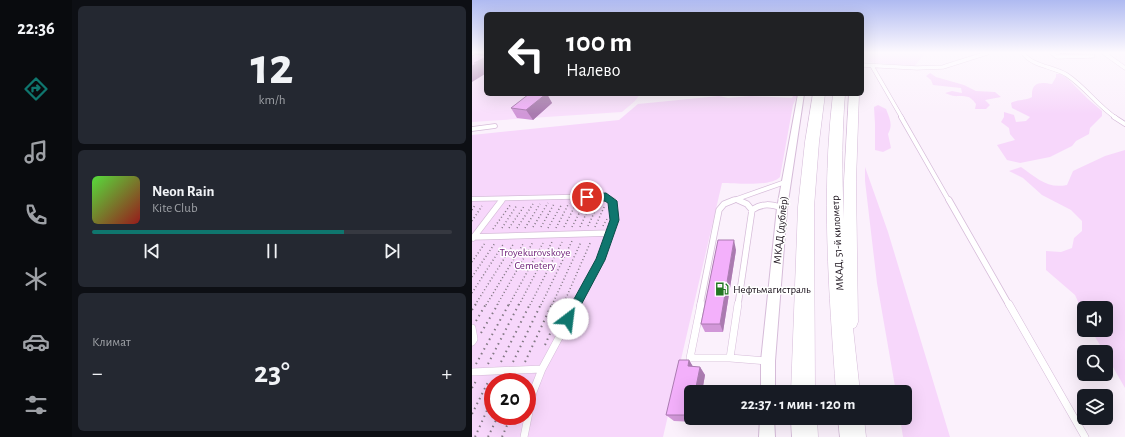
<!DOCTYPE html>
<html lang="ru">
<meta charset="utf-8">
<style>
body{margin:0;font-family:"Alegreya Sans",sans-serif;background:#242831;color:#f1f3f6;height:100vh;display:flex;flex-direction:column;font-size:15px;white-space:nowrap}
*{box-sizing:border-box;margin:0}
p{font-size:13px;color:#9ea1a6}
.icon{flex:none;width:22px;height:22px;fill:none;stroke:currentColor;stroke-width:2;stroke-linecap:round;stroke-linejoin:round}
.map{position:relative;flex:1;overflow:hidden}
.panel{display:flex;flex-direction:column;gap:6px;padding:6px;background:#0d0f14;width:400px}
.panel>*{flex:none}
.banner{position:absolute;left:12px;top:12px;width:380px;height:84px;border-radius:6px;box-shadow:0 4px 16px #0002;background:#202124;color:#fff;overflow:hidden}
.fabs{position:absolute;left:605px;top:301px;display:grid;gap:8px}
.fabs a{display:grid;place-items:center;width:36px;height:36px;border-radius:6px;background:#171b24;box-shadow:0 4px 16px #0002;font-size:20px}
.speed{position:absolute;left:12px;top:373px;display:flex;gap:8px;font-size:20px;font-weight:700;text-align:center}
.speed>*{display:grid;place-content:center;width:52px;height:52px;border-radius:50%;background:#171b24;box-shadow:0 4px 16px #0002;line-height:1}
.speed .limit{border:6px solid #d22;background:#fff;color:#111}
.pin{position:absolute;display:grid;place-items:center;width:34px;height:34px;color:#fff;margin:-17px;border:2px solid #fff;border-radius:50%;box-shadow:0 1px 4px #0007}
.me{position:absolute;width:44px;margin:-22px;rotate:30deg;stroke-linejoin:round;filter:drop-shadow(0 0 3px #0008)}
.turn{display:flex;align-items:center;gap:14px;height:84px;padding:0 16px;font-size:18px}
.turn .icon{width:52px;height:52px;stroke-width:2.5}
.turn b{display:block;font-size:28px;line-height:34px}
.big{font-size:30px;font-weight:700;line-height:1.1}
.panel .tile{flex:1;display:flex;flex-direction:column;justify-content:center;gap:6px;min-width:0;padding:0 14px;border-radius:6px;background:#242831}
.panel .dial{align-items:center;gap:0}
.dial b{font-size:52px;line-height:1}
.song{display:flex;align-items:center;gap:12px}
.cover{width:48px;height:48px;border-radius:6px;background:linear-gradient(135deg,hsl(110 70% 55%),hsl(0 70% 35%))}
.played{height:4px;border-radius:2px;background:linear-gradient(90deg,#0f766e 70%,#363941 70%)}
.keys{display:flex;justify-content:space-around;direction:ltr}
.heat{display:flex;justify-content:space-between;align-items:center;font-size:22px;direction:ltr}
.trip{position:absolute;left:212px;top:385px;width:228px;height:40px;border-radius:6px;background:#171b24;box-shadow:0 4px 16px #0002;font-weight:700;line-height:40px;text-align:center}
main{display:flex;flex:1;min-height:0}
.menu{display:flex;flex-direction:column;width:72px;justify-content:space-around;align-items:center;background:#090b0e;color:#9ea1a6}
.menu .icon{width:28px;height:28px}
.menu .on{color:#0f766e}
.menu b{font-size:18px;color:#f1f3f6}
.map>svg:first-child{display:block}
.built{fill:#f9dffc}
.green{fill:#f7d7fb;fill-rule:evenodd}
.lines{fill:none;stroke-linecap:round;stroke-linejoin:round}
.service-far3-casing{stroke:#d6bcd9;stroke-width:4.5}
.service-far2-casing{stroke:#d6bcd9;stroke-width:5.5}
.service-far1-casing{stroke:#d6bcd9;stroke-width:7}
.service-casing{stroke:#d6bcd9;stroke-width:8}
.minor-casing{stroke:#d6bcd9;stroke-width:2}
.tertiary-casing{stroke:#d6bcd9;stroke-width:1}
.trunk-casing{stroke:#d6bcd9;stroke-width:1}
.path-far1{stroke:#827883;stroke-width:1.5;stroke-dasharray:1 2.5;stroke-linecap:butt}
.path{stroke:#827883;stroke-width:2;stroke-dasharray:1.5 4;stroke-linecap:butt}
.service-far3{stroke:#fff;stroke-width:3.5}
.service-far2{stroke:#fff;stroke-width:4}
.service-far1{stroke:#fff;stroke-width:5.5}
.service{stroke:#fff;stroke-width:7}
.minor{fill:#fff;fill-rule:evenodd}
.tertiary{fill:#fff;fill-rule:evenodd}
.trunk{fill:#fff;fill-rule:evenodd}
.wall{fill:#d197d8}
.shaded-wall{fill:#aa7bb0}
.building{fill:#f3b0fb;stroke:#aa7bb0}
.route{fill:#0f766e;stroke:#0a4d48}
.labels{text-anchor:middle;stroke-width:3;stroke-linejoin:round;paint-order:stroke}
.street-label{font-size:11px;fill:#170e18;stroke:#fff}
.park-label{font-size:11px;fill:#70227a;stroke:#fff}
.poi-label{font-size:11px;fill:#170e18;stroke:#fff;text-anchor:start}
</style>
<main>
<nav class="menu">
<b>22:36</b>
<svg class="icon on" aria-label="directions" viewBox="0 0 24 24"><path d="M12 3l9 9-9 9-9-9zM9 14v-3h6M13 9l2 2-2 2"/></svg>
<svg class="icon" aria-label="music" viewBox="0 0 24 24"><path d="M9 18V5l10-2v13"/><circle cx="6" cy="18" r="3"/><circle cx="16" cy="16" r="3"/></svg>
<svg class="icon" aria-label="phone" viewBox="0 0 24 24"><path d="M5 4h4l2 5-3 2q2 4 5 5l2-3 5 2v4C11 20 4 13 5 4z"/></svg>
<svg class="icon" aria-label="climate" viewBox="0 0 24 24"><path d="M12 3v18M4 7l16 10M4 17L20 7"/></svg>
<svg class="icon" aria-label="car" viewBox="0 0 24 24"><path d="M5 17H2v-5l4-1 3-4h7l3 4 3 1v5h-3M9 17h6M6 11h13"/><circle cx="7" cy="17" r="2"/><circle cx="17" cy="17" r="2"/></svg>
<svg class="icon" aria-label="filters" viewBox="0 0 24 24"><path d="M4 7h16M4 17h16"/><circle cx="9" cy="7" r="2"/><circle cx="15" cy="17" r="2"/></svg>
</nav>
<section class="panel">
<div class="tile dial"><b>12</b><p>km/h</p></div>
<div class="tile">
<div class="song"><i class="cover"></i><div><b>Neon Rain</b><p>Kite Club</p></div></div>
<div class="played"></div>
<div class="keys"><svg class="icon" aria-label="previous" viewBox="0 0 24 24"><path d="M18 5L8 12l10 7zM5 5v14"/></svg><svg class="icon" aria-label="pause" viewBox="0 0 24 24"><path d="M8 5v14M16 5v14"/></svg><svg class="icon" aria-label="next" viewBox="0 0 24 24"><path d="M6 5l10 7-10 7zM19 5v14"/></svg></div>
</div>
<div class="tile"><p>Климат</p>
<div class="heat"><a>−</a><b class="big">23°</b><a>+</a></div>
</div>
</section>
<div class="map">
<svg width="653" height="437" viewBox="0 0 653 437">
<rect width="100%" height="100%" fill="#fbf1fc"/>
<path class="built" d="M398 53H453L442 67 396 62Z
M14 61V94H168L163 101 150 112 0 122V69Z"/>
<path class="green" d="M458 73 464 77 492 85 504 91 523 92 529 97 513 100 518 105 514 109H503L504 104C497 94 494 97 483 96 480 96 476 94 473 93L480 91 490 93 489 88 461 85 459 80 454 76Z
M584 74H589L596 79 616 99 630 111V116L618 128 617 134 604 141 600 146 578 157 548 163 535 160 525 145 543 140 538 134 537 128 529 122 532 117V112L542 115 544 122 554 121 558 117 540 108 539 103C546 99 553 101 560 97 559 81 569 82 580 84L584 77Z
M322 94H326L321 105 308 177C299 187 264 183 250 183L191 437H0V135L147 120 166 104 247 96 256 98 279 96 320 98ZM21 382H55V416H21Z
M406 105 414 109C418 119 421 125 416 134L419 148 411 152 403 150V124L402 107Z
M653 150V388L634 355V352H632L619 330H634V308H612V315L603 295 574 270V251L589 252 600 248 602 238 610 231V221L599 210 570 195 551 178 537 171 549 167C565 178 575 189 595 185L601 171 633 156Z
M393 167 416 232 478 437H431L428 418H433V392H424L405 283 393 181Z"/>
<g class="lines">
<g class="service-far3-casing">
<path id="service-far3" d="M551 53C561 67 581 66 595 75 613 87 626 106 644 118
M580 53 585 57 621 56
M632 53 653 68
M390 65 445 68 471 67 515 53
M400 66 430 118"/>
</g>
<g class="service-far2-casing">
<path id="service-far2" d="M429 117 477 201
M642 117 653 124
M0 129 23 126
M0 199 134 196 141 201
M265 199 313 182
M29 201 30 199
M259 201 264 199 269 201"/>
</g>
<g class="service-far1-casing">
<path id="service-far1" d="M477 200 537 305
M280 210C290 203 299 204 310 208
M0 237 138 233
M1 238 30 200
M104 305 128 260 143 221 141 201 139 200
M228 305 247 210 252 204 262 200
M266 305 280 210 275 204 266 200"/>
</g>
<g class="service-casing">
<path id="service" d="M229 304 218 358H258L266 304
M537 304 613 437
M0 328 2 339 0 342
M258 358 295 361
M0 372 70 369 105 304
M52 437 61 392 70 369"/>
</g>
<g class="minor-casing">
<path id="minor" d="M326 94H332L315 208 303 361V392H289V361L305 208Z
M288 418H302L303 437H287Z"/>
</g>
<g class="tertiary-casing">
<path id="tertiary" d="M377 94H387L384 181 386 322 384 327 378 330 372 327 370 322 372 181Z"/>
</g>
<g class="trunk-casing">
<path id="trunk" d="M341 94H353L347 142 342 207 343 392H319L326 207 333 142Z
M361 94H373C365 195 377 292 388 392H364C357 292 349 194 361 94Z
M319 418H345L346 437H320Z
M366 418H392L394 437H368Z"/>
</g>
<path class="path-far1" d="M0 210 3 205
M0 221 10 206
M116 226 127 202
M131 226 135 219
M61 227 76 203
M69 227 82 204
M92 227 104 204
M100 227 113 202
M108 227 119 203
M123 227 133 205
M30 228 45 205
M37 228 53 205
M45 228 61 204
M53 228 68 204
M76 228 90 204
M84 228 97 203
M21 229 39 204
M0 262 13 243
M0 277 23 243
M0 293 32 243
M3 305 42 243
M14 305 51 244
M25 305 61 242
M37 305 71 243
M47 305 80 242
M58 305 90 242
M69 305 100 241
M80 305 109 242
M91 305 119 241"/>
<path class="path" d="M0 310 4 304
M4 321 14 304
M9 333 26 304
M73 345 91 304
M29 362 58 304
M41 362 69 304
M53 362 80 304
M4 364 37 304
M16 364 47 304
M0 388 4 381
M0 414 17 380
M3 437 21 397
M16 437 26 416
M30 437 39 416"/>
<use href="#service-far3" class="service-far3"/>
<use href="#service-far2" class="service-far2"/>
<use href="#service-far1" class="service-far1"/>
<use href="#service" class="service"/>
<use href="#minor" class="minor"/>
<use href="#tertiary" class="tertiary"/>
<use href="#trunk" class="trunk"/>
</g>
<path class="wall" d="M587 53H618L588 54Z
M57 94H75L80 103 61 120 45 118 39 108Z
M264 250 251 332H233L229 324Z
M217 360 221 367H228L233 375 230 392H219V418H225L224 422 202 421 194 415Z"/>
<path class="shaded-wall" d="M14 55V72L12 73 13 74 0 82V66L2 63Z
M74 94H75L80 103 61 120 54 110Z
M262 240 264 250 251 332 248 324Z
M217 360 223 370 216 366Z
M228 367 233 375 230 392H223Z
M221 418H225L224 422Z"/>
<path class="building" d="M0 53H14V55Z
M4 54 14 56V57L2 63H6L0 66V56Z
M57 94H74L54 110 39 108Z
M246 240H262L248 324H229Z
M207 360H217L216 366 228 367 223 392H219V410L218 415H194Z"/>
<linearGradient id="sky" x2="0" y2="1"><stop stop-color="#afbaf1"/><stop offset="0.46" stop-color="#fdf9fe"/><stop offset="1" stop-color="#fdf9fe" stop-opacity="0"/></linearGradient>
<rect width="653" height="114" fill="url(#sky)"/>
<path class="route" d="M134 193 145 201 147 220 133 260 100 322 96 324 92 322 91 319 124 259 138 220 136 203C129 197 117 204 111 197L115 194Z"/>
<defs>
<g id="fuel-bare" transform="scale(1.08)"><path d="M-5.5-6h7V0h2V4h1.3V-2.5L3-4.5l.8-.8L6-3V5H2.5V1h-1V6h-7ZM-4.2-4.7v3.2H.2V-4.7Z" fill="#227621" stroke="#fff" stroke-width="2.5" paint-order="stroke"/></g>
</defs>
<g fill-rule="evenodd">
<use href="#fuel-bare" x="250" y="289"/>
</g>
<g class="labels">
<g class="street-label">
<text transform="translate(308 230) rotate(-84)" y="4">МКАД (дублёр)</text>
<text transform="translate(365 243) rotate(-93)" y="4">МКАД, 51-й километр</text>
</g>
<g class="park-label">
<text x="63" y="256">Troyekurovskoye<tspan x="63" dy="13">Cemetery</tspan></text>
</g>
<g class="poi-label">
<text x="261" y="293">Нефтьмагистраль</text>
</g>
</g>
</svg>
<div class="fabs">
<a><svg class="icon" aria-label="sound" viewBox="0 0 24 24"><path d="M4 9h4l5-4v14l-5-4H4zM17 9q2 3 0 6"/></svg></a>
<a><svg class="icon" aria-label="search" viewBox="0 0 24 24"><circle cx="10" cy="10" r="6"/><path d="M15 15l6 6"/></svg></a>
<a><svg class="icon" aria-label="layers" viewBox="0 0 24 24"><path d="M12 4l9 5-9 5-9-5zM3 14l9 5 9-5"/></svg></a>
</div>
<div class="speed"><div class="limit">20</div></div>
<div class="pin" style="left:115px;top:197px;background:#d93025"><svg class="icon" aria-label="arrive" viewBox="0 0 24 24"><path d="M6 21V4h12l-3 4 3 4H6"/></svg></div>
<svg class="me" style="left:96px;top:319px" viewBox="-20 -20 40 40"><circle r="19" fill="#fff"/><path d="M0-13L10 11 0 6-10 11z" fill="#0f766e"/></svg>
<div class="trip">22:37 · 1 мин · 120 m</div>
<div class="banner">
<div class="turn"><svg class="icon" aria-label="left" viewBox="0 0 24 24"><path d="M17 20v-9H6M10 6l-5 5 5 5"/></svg><div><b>100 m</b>Налево</div></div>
</div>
</div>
</main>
